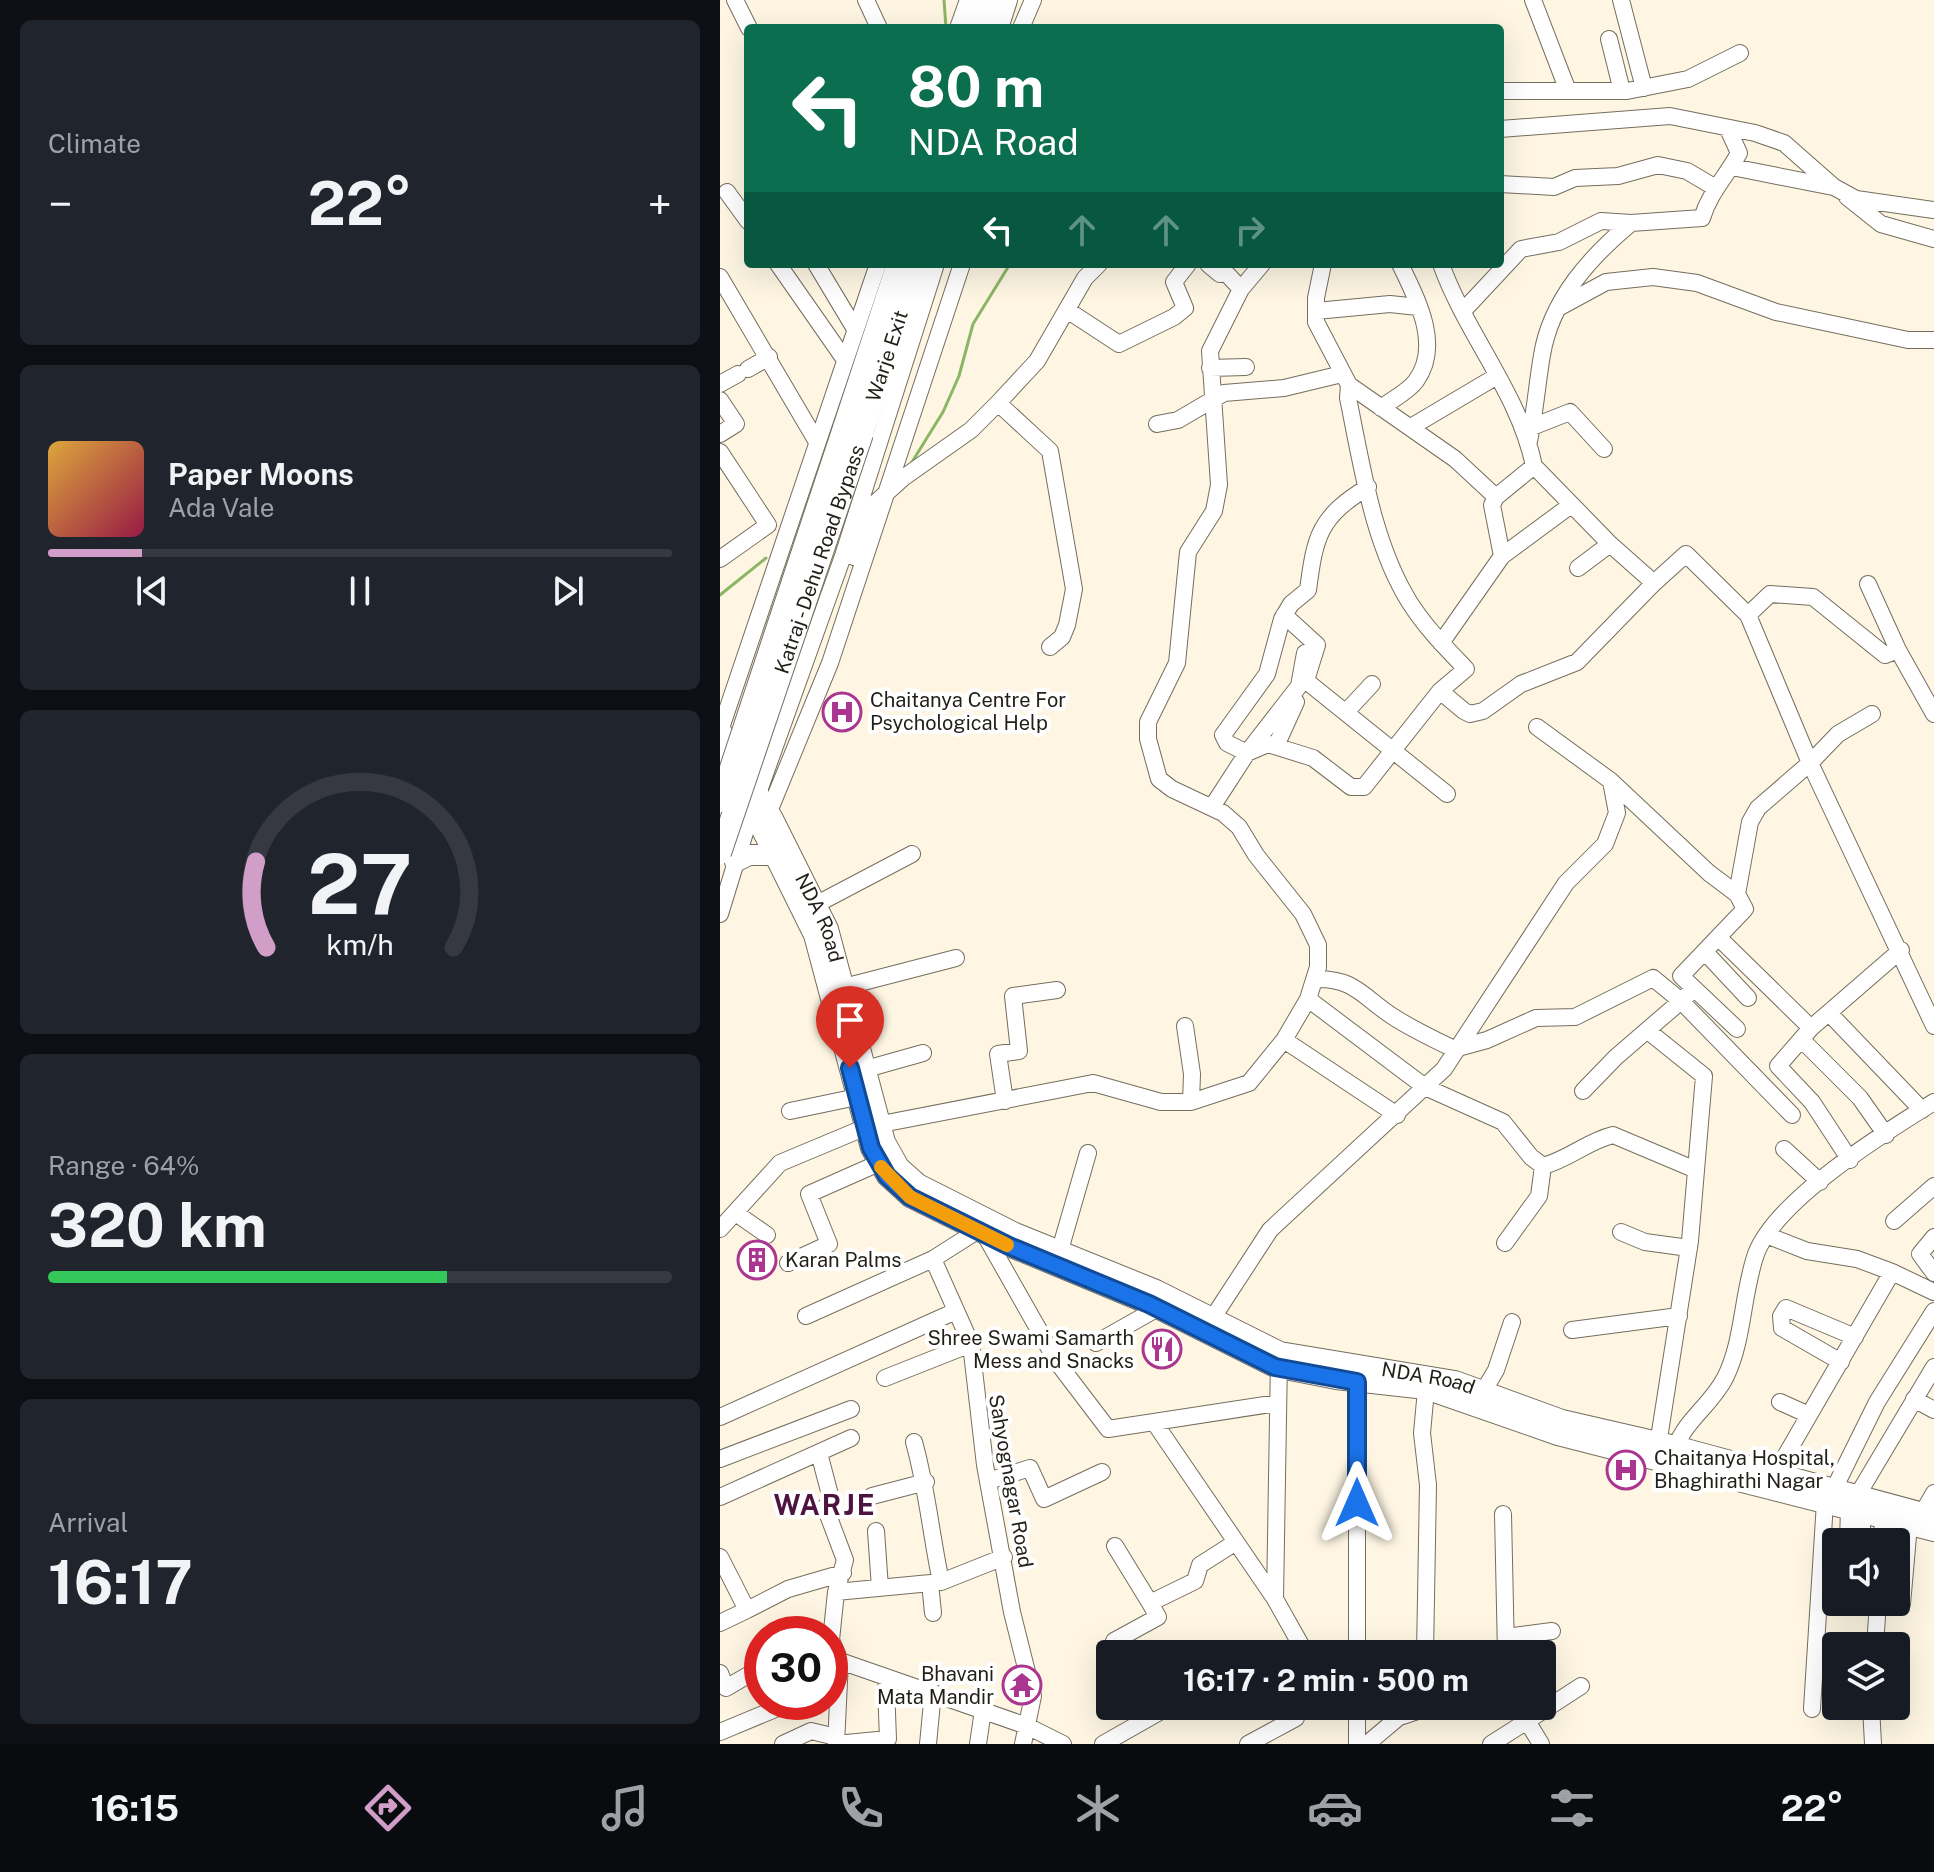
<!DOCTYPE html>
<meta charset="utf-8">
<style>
body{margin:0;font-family:"Public Sans",sans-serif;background:#20242c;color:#f1f3f6;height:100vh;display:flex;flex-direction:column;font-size:30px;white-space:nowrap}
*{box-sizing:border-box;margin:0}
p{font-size:26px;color:#9ea1a6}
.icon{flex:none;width:44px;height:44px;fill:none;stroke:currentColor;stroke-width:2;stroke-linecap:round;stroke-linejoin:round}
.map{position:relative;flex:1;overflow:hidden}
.drawer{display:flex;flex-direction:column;gap:20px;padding:20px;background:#0d0f14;width:720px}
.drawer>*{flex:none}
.guide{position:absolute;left:24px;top:24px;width:760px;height:244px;border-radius:8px;box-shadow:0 8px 32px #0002;background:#0b6e4f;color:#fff;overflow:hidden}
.buttons{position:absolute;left:1102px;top:1528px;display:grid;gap:16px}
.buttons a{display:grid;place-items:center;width:88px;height:88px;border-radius:8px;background:#171b24;box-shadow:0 8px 32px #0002;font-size:40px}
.speed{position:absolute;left:24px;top:1616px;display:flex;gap:16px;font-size:40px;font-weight:700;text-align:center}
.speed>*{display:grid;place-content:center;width:104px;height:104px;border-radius:50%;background:#171b24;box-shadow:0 8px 32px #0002;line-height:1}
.speed .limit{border:12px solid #d22;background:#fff;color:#111}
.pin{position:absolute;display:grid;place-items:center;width:68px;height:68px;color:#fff;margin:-82px -34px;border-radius:50% 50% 50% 0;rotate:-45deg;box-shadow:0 0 8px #0007}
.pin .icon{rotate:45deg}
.me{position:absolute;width:88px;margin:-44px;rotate:0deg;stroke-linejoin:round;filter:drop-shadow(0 0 6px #0008)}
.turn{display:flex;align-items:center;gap:28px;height:168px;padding:0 32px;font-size:36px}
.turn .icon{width:104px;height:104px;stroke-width:2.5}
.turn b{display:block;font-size:56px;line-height:68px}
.lanes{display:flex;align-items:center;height:76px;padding:0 32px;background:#0003;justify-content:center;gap:40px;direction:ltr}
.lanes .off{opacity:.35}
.big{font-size:60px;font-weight:700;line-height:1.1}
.drawer .tile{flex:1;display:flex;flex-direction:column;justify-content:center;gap:12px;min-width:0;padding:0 28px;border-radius:12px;background:#20242c}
.drawer .dial{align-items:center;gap:0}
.dial svg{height:208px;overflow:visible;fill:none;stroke:#363941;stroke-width:7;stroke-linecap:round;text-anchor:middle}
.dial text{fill:#f1f3f6;stroke:none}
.song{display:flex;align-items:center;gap:24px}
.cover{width:96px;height:96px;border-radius:12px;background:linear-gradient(135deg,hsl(40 70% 55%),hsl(340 70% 35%))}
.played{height:8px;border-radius:4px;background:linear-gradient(90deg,#d19ec8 15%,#363941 15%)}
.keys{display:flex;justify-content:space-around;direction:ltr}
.heat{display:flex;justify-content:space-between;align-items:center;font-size:44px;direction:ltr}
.charge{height:12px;border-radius:6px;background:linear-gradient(90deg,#34c759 64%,#363941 0)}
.trip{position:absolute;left:376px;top:1640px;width:460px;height:80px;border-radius:8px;background:#171b24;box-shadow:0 8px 32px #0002;font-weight:700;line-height:80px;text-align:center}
.tab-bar{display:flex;height:128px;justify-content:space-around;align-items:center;background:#090b0e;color:#9ea1a6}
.tab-bar .icon{width:56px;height:56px}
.tab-bar .current{color:#d19ec8}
.tab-bar b{font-size:36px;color:#f1f3f6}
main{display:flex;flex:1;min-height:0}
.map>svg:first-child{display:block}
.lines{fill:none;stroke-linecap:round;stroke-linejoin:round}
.stream{stroke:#8ab666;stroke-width:3}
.minor-casing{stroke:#756e5e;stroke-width:18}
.major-casing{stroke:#756e5e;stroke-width:22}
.highway-casing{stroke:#756e5e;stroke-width:24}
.minor{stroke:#fff;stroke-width:16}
.major{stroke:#fff;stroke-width:20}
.highway{stroke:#fff;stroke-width:22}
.highway-bridge-casing{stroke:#756e5e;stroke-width:24;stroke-linecap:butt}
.highway-bridge{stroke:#fff;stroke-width:22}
.route-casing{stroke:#114b97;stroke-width:20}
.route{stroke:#1a73e8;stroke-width:14}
.slow{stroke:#f59e0b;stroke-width:14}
.labels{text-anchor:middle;stroke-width:8;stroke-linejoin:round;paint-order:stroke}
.street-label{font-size:20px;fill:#221f18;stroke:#fff}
.poi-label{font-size:20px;fill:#221f18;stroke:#fff;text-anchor:start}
.district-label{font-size:28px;font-weight:bold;letter-spacing:2px;fill:#4c143f;stroke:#fff}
</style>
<main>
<section class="drawer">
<div class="tile"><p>Climate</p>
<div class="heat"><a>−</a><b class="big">22°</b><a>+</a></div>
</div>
<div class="tile">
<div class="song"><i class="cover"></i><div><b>Paper Moons</b><p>Ada Vale</p></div></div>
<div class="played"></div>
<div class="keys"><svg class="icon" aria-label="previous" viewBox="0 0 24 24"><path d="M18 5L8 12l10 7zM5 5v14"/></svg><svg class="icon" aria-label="pause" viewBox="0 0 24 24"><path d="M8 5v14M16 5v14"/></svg><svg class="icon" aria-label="next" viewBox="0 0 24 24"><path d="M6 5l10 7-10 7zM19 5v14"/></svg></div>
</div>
<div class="tile dial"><svg viewBox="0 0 100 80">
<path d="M14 69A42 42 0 1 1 86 69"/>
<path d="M14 69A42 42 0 0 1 10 36" stroke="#d19ec8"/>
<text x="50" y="56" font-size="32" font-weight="700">27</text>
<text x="50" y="72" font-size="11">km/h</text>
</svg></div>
<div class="tile"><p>Range · 64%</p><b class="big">320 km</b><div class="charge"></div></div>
<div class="tile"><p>Arrival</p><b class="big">16:17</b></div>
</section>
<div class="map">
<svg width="1214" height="1744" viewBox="0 0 1214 1744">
<rect width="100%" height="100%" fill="#fef6e3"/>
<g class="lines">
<path class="stream" d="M224 0 226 28
M192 462 223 412 239 376 253 324 290 264
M0 595 46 558"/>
<g class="minor-casing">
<path id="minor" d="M15 0 29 28
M146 0 159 28
M813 0 848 91
M901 0 924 88
M238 28 248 0
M301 28 313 0
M889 39 902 91
M780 91H907L968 79 1020 53
M780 129 950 116 1035 133 1064 143 1114 187 1136 199 1214 210
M1012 167 1113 187
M780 184 834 187 855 178 898 176 938 165 967 171 994 187
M7 192 28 221
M1127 197 1161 224 1214 239
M58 264 125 360
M96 264 135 329
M488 264 500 274 506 273 521 289
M603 264 596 298V322L629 385 735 459 776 497 814 466 890 544 934 583 966 554 1028 615 1090 763 1214 1026
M721 264C746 334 799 393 814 466
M0 277 97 442
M838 308 886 282 933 277 977 283 1056 312 1188 340H1214
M347 310 399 344 454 317 465 308 454 282 468 264
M596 311 670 304 698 307
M743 311 801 249 839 242 881 221 911 223 982 218C990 192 1006 177 1019 153L1008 129
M490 368 526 367
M28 369 49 357
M0 384 18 374
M0 400 16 424 0 434
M278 403 330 451 354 589 347 625 342 637 330 647
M661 408C671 400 688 392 696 381 722 345 697 299 680 264
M437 424 458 420 504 393 564 388 622 374
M691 427 777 376
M812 427 850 412 884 449
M809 441C815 413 817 384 822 355 831 300 870 257 911 223
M0 452 48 525 0 559
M782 556 851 505
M134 557 153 505 183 478 251 430 278 403 317 361 365 278 379 264
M858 568 890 544
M1148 584 1178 650
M564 615 597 645 587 677
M1028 615 1050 594 1093 597 1165 655 1178 650 1214 714
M721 643 782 556 772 505 776 497
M585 653 579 686 527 753 507 743 503 735 547 674 562 619 571 604 588 590C595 536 599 517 648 487
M585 680 727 794
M720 691 744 711 750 714 763 711 801 684 857 662 934 583
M626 712 652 684
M817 727 891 781 989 873 1017 894
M0 731 158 264
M556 746 576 702
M492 807 527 753 548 744 593 758 631 787H644L720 691 746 669C726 648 706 628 690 603 653 544 642 466 628 398L629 385
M46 819 110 663 242 264
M97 904 192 854
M0 914 31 813 123 556 216 264
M999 938 1091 1028
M985 952 1028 998
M595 979C634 978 642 996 672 1016 692 1029 713 1039 734 1049L767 1040 816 1018 855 1017 933 978 961 1001 974 989
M124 987 236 958
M588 999 705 1087 783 1122 811 1157 823 1166C849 1159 868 1141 893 1135L976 1170
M1109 1013 1202 1110
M465 1026 472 1074 471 1102
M1017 1029 961 976 1025 909 1017 894 1030 822 1038 808 1090 763 1118 734 1152 714
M928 1031 984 1076 970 1241 937 1451
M564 1040 677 1115
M1082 1040 1140 1098 1166 1135
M146 1069 203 1053
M863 1091 896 1057 961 1001 1072 1115
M285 1101 278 1054 299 1051 293 996 337 990
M70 1111 137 1097
M1064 1149 1100 1182
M1130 1160 1092 1102 1058 1066 1091 1028 1181 950
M17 1214 47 1235
M1174 1221 1214 1186
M0 1229 60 1163 146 1127 373 1083 441 1102H471L529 1083 564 1040 588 999 598 967V945L583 914 536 855 519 827 503 813 452 789 439 779 428 739V722L457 663 468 552 494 511 499 485 490 351 521 289 542 264
M257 1231 213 1259 251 1344 265 1465 292 1612 313 1696 303 1744
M901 1232 925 1242 969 1248
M265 1235 337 1362 388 1429 434 1422
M1046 1235 1087 1251 1137 1259 1172 1272
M1214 1237 1200 1254 1214 1273
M785 1243 819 1196 823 1166
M340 1250 368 1153
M68 1263 109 1244 89 1194 159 1163
M86 1316 213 1259
M492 1319 550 1230 724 1069 846 883 885 844 897 813 891 781
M852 1330 959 1316
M376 1343 438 1308
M1121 1362 1062 1328 1061 1316 1066 1308 1135 1337
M165 1378 251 1344
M637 1382V1654
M763 1392 776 1370 792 1322
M1194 1399 1214 1410
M1060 1402 1089 1415
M557 1403 434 1422 555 1599 586 1654
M0 1417 236 1311
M99 1453 109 1491
M953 1458C959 1423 989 1409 1005 1378 1024 1340 1022 1294 1036 1254 1056 1200 1164 1133 1214 1102
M0 1459 131 1409
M1055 1474 1172 1272 1214 1292
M268 1481 310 1468 324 1499 382 1472
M1114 1489 1157 1402 1214 1311
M152 1496 206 1482
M1137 1496 1214 1367
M0 1497 131 1438
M105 1507 125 1560 116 1592 111 1640 120 1661 116 1744
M783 1514 786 1654
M1202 1514 1214 1493
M156 1531 160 1588
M1128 1542 1129 1509
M1141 1542 1143 1513
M1162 1542 1163 1518
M395 1546 430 1603
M0 1557 27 1610 68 1589 123 1573
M221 1582 284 1557
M210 1583 213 1613
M116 1592 221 1582C211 1535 207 1488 194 1442
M555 1599 559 1358
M1182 1604 1189 1525
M0 1623 27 1610
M786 1637 832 1631
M394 1641 438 1617 430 1603 475 1581 480 1565 516 1542
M1155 1646 1158 1602
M705 1654 708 1485 702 1433 707 1379
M120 1661 307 1726 343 1744
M0 1673 6 1688 42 1667
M1151 1706 1153 1744
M1092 1709 1105 1502
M683 1716 712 1706
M0 1732 72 1702
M63 1744 91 1731 116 1737
M116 1744 168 1739 166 1687
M208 1744 213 1692
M258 1744 263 1710
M383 1744 450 1706
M528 1744 576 1718
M637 1744V1706
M647 1744 692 1706
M771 1744 807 1721 802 1706
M821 1744 807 1721 861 1686"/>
</g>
<g class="major-casing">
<g id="major">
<path id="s1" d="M0 729 52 817 108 929 165 1142 179 1167 198 1184 295 1233 436 1290 560 1352 735 1381 842 1420 955 1446 1214 1516"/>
<path d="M0 759 40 826 94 935 151 1148 167 1176 190 1197 289 1246 429 1304 555 1367 616 1379 706 1389 838 1435 1214 1531"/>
<path d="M15 862 29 855H55"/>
</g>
</g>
<g class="highway-casing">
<path id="highway" d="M255 28 264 0
M277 28 286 0
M124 428 178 264
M142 434 198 264"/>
</g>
<use href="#minor" class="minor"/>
<use href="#major" class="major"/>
<use href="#highway" class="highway"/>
<g class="highway-bridge-casing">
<g id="highway-bridge">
<path d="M0 801 124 428"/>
<path id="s2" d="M0 853 142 434"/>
</g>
</g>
<use href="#highway-bridge" class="highway-bridge"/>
</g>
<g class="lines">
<g class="route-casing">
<path id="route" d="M130 1068 151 1148 167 1176 190 1197 289 1246 429 1304 555 1367 637 1382V1503"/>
</g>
<use href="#route" class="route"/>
<path class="slow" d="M161 1167 190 1197 287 1245"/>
</g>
<defs>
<g id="hospital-ring" transform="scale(2)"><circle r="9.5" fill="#fff" stroke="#aa368f" stroke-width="1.5"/><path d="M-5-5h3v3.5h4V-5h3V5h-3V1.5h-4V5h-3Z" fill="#aa368f"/></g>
<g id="building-ring" transform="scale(2)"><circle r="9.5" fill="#fff" stroke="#aa368f" stroke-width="1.5"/><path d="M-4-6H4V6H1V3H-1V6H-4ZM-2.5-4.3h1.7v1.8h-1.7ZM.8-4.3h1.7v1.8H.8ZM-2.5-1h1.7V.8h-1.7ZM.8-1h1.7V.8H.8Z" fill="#aa368f"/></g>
<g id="restaurant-ring" transform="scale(2)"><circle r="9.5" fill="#fff" stroke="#aa368f" stroke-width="1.5"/><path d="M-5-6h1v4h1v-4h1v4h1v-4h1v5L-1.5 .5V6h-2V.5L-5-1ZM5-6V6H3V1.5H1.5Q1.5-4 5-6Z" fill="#aa368f"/></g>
<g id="temple-ring" transform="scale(2)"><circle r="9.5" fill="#fff" stroke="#aa368f" stroke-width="1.5"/><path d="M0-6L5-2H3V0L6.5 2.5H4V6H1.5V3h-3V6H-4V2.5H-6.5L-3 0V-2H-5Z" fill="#aa368f"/></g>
</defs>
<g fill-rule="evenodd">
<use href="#hospital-ring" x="122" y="712"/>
<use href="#building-ring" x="37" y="1260"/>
<use href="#restaurant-ring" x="442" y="1349"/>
<use href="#hospital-ring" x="906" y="1470"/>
<use href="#temple-ring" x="302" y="1685"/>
</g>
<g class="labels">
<g class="street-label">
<text transform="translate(167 356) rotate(-72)" y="7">Warje Exit</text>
<text dy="7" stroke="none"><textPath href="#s2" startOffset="310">Katraj - Dehu Road Bypass</textPath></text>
<text dy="7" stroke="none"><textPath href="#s1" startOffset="214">NDA Road</textPath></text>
<text dy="7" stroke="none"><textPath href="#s1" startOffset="1052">NDA Road</textPath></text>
<text transform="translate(291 1481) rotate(80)" y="7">Sahyognagar Road</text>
</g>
<g class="poi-label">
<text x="150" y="707">Chaitanya Centre For<tspan x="150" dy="23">Psychological Help</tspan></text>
<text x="65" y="1267">Karan Palms</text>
<text x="414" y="1345" text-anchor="end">Shree Swami Samarth<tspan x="414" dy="23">Mess and Snacks</tspan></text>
<text x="934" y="1465">Chaitanya Hospital,<tspan x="934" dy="23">Bhaghirathi Nagar</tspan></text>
<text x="274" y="1681" text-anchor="end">Bhavani<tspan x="274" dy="23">Mata Mandir</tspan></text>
</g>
<g class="district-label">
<text x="105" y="1515">WARJE</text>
</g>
</g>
</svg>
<div class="buttons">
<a><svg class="icon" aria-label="sound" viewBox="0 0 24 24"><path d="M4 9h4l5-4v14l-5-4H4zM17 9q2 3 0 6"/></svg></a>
<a><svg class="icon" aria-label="layers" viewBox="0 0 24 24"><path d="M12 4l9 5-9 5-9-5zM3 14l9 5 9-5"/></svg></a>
</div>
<div class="speed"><div class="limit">30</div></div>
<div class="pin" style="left:130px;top:1068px;background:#d93025"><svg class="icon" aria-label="arrive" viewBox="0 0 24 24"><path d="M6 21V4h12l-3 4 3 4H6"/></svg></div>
<svg class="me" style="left:637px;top:1503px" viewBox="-20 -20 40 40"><path d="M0-17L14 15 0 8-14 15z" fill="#1a73e8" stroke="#fff" stroke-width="4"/></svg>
<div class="trip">16:17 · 2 min · 500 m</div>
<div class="guide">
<div class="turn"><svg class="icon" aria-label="left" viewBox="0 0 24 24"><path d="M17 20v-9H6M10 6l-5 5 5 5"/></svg><div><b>80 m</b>NDA Road</div></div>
<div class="lanes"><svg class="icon" aria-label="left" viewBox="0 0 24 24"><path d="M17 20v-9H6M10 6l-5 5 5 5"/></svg><svg class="icon off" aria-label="ahead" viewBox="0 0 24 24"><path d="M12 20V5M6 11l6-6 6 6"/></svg><svg class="icon off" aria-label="ahead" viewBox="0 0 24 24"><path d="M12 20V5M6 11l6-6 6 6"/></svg><svg class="icon off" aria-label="right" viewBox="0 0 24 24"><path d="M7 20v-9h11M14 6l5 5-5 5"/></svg></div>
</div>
</div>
</main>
<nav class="tab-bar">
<b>16:15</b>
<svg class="icon current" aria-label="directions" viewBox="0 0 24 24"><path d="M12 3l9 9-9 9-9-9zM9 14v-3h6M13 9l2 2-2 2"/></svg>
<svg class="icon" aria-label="music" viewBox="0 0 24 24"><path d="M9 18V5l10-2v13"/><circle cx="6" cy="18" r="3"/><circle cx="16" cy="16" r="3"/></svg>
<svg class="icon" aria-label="phone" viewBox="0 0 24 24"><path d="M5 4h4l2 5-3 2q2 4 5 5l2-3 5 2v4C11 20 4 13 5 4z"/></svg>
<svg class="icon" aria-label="climate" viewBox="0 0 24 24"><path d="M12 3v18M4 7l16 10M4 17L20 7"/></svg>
<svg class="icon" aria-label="car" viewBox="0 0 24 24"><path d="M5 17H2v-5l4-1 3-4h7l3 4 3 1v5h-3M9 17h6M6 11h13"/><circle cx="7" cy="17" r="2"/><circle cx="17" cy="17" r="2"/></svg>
<svg class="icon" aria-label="filters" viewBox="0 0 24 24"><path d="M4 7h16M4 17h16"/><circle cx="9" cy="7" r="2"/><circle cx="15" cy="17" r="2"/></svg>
<b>22°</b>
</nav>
